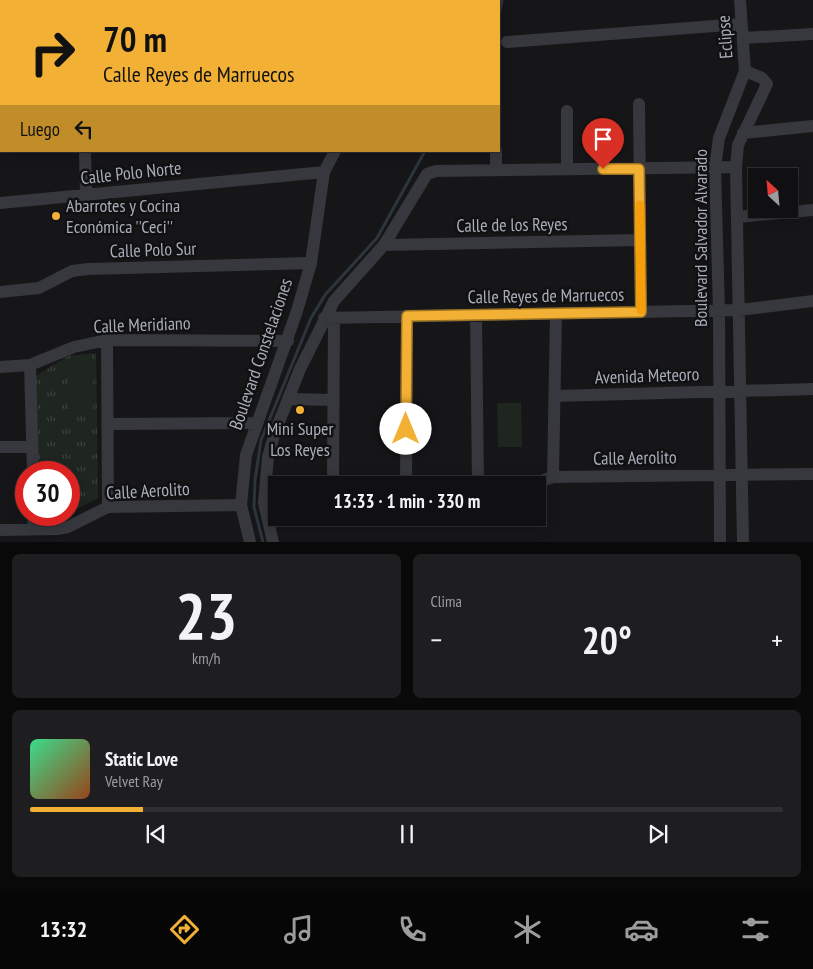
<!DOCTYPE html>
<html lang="es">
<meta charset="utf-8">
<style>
body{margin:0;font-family:"PT Sans Narrow",sans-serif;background:#1e1e20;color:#f1f3f6;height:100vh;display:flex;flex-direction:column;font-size:19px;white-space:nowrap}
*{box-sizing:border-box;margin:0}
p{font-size:16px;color:#9c9d9f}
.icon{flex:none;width:28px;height:28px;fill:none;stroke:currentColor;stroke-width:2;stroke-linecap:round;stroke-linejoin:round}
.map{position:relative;height:542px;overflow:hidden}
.panel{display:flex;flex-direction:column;gap:12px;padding:12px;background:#09090a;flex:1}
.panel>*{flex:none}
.guide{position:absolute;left:0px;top:0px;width:500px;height:152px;box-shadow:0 2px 12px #0003,0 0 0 1px #303032;background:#f2b134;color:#111;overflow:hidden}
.needle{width:32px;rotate:334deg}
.fabs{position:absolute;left:748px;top:168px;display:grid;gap:10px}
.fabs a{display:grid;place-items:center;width:50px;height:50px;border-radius:0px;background:#101012;box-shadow:0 2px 12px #0003,0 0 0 1px #303032;font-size:25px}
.speed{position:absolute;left:15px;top:461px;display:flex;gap:10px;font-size:25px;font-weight:700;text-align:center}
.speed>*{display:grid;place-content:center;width:65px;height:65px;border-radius:50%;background:#101012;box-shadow:0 2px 12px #0003,0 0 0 1px #303032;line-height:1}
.speed .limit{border:8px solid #d22;background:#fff;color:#111}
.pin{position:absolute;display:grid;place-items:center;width:42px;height:42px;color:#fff;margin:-51px -21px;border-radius:50% 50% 50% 0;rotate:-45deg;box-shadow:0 0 5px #0007}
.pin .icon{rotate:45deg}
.me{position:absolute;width:55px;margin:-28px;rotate:0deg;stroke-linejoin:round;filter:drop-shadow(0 0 4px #0008)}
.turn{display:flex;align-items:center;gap:18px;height:105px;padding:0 20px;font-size:22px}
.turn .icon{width:65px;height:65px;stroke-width:2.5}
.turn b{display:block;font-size:35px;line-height:42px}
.then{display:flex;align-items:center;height:48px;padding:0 20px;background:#0003;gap:10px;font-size:19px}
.big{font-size:38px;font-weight:800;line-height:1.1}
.panel .tile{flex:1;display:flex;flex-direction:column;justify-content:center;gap:8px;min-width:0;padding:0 18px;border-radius:8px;background:#1e1e20}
.panel .dial{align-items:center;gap:0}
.dial b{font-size:65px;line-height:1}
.song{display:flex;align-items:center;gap:15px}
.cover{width:60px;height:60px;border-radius:8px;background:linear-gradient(135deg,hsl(150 70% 55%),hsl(20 70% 35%))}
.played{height:5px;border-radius:2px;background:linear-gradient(90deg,#f2b134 15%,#303032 15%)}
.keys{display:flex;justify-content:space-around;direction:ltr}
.heat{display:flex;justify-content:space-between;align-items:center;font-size:28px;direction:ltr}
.panel .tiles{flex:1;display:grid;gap:12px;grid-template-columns:1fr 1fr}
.tile:last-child{grid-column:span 2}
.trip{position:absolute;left:268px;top:476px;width:278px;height:50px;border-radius:0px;background:#101012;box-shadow:0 2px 12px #0003,0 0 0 1px #303032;font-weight:800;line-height:50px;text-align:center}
.menu{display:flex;height:80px;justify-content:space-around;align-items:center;background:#060607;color:#9c9d9f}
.menu .icon{width:35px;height:35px}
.menu .current{color:#f2b134}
.menu b{font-size:22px;color:#f1f3f6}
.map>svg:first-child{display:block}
.grass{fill:url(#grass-tufts)}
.pitch{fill:#1e261f}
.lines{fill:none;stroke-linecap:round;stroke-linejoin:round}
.stream{stroke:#2c353c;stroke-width:3}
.minor{stroke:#37383d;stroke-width:12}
.route-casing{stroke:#9d7322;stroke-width:12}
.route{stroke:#f2b134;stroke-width:9}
.slow{stroke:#f59e0b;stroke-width:9}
.poi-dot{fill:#f2b134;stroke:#111113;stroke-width:2}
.labels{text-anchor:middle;stroke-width:5;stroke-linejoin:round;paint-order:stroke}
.street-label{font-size:18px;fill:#a8adb8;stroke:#111113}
.poi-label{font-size:18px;fill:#a8adb8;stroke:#111113;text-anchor:start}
</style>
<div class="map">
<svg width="813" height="542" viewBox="0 0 813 542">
<defs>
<pattern id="grass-tufts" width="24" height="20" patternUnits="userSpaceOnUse" patternTransform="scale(1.25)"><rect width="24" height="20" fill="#1e261f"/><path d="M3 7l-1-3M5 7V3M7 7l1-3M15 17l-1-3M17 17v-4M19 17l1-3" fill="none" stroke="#3c433d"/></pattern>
</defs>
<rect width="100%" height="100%" fill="#161618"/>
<path class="grass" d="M96 353 98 498 69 513V472H36L34 377 68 356Z"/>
<path class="pitch" d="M93 365V409H69L68 368Z
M497 403H521L522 447H498Z"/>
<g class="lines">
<path class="stream" d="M499 16 502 0
M263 542 254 507 255 480 261 440 311 318 325 295 377 238 425 151"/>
<path class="minor" d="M80 0V1
M329 0V1
M743 38 813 34
M507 42 740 24
M0 98H1
M639 104 641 312
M567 111V169
M743 133 813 126
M85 151 86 195
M496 170V151
M0 203 324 172
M737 217 813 210
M384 245 640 240
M0 292 39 288 72 271 88 269 311 263
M476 315 478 485
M324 318 739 310 813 301
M107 340 108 507
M30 365 33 472
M0 367 30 365 74 347 107 340 288 341
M555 396 813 389
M288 399 333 400
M109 424 256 423
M0 447H32
M553 477 556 314
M333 485 334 317
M406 485 407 317
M530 485 553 477 813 474
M33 515 34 529
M0 530 57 529 68 527 108 507 241 505
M250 542 241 505 246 455 297 311 311 263 324 172 335 151
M273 542 264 503 268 457 275 432 300 369 334 301 384 245 427 174 436 171 736 167
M720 542 719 311 715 167 719 138 745 71 740 0
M743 542 736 167 738 145 767 84 762 78 745 71"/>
</g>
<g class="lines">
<g class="route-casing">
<path id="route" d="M406 429 407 316 641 312 639 169H603"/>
</g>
<use href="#route" class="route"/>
<path class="slow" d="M640 205 641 310"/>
</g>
<g class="poi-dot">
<circle cx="56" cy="216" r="5"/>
<circle cx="300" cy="410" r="5"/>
</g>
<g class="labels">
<g class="street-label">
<text transform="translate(725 37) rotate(-94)" y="6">Eclipse</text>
<text transform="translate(131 173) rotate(-6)" y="6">Calle Polo Norte</text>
<text transform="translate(512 225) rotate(-1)" y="6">Calle de los Reyes</text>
<text transform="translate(701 238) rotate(-90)" y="6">Boulevard Salvador Alvarado</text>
<text transform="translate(153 250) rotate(-2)" y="6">Calle Polo Sur</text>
<text transform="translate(546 296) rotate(-1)" y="6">Calle Reyes de Marruecos</text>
<text transform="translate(142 325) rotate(-2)" y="6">Calle Meridiano</text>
<text transform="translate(261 354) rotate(-71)" y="6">Boulevard Constelaciones</text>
<text transform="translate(647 376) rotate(-2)" y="6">Avenida Meteoro</text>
<text transform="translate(635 458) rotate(-1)" y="6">Calle Aerolito</text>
<text transform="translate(148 491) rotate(-3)" y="6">Calle Aerolito</text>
</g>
<g class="poi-label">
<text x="66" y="212">Abarrotes y Cocina<tspan x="66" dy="21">Económica ''Ceci''</tspan></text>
<text x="300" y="435" text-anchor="middle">Mini Super<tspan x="300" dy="21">Los Reyes</tspan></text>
</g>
</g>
</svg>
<div class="fabs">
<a><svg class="needle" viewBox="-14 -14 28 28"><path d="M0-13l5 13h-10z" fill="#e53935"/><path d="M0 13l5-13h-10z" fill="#9c9d9f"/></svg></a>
</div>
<div class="speed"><div class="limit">30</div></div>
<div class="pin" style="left:603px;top:169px;background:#d93025"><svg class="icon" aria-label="arrive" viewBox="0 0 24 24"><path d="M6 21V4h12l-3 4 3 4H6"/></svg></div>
<svg class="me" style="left:406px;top:429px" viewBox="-20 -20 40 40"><circle r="19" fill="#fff"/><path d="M0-13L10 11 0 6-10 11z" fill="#f2b134"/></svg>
<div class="trip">13:33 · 1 min · 330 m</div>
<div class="guide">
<div class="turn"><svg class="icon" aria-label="right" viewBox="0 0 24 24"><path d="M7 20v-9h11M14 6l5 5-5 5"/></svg><div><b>70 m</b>Calle Reyes de Marruecos</div></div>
<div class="then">Luego<svg class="icon" aria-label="left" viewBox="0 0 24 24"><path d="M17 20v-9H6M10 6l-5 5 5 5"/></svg></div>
</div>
</div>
<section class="panel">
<div class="tiles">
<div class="tile dial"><b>23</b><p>km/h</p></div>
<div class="tile"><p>Clima</p>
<div class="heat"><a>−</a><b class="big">20°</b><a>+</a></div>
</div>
<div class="tile">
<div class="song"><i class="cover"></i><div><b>Static Love</b><p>Velvet Ray</p></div></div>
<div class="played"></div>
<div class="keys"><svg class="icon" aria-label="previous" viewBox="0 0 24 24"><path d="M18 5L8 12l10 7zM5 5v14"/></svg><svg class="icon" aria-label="pause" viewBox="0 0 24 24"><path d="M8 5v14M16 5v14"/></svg><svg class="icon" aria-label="next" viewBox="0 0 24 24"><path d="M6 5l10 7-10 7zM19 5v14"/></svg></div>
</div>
</div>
</section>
<nav class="menu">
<b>13:32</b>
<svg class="icon current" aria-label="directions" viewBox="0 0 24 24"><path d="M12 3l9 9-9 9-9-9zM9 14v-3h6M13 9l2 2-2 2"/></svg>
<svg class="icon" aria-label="music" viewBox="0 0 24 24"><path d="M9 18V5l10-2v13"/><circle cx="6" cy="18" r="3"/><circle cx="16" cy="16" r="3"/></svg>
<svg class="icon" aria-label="phone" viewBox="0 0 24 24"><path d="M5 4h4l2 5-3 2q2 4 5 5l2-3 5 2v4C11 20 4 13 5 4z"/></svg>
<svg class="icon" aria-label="climate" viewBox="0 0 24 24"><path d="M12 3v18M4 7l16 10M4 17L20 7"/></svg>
<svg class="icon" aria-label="car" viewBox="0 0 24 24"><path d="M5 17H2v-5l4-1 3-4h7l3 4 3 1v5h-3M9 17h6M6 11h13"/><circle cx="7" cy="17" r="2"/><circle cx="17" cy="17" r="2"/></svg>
<svg class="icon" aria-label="filters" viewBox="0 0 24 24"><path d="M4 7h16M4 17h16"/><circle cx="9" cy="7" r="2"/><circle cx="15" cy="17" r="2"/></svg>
</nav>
